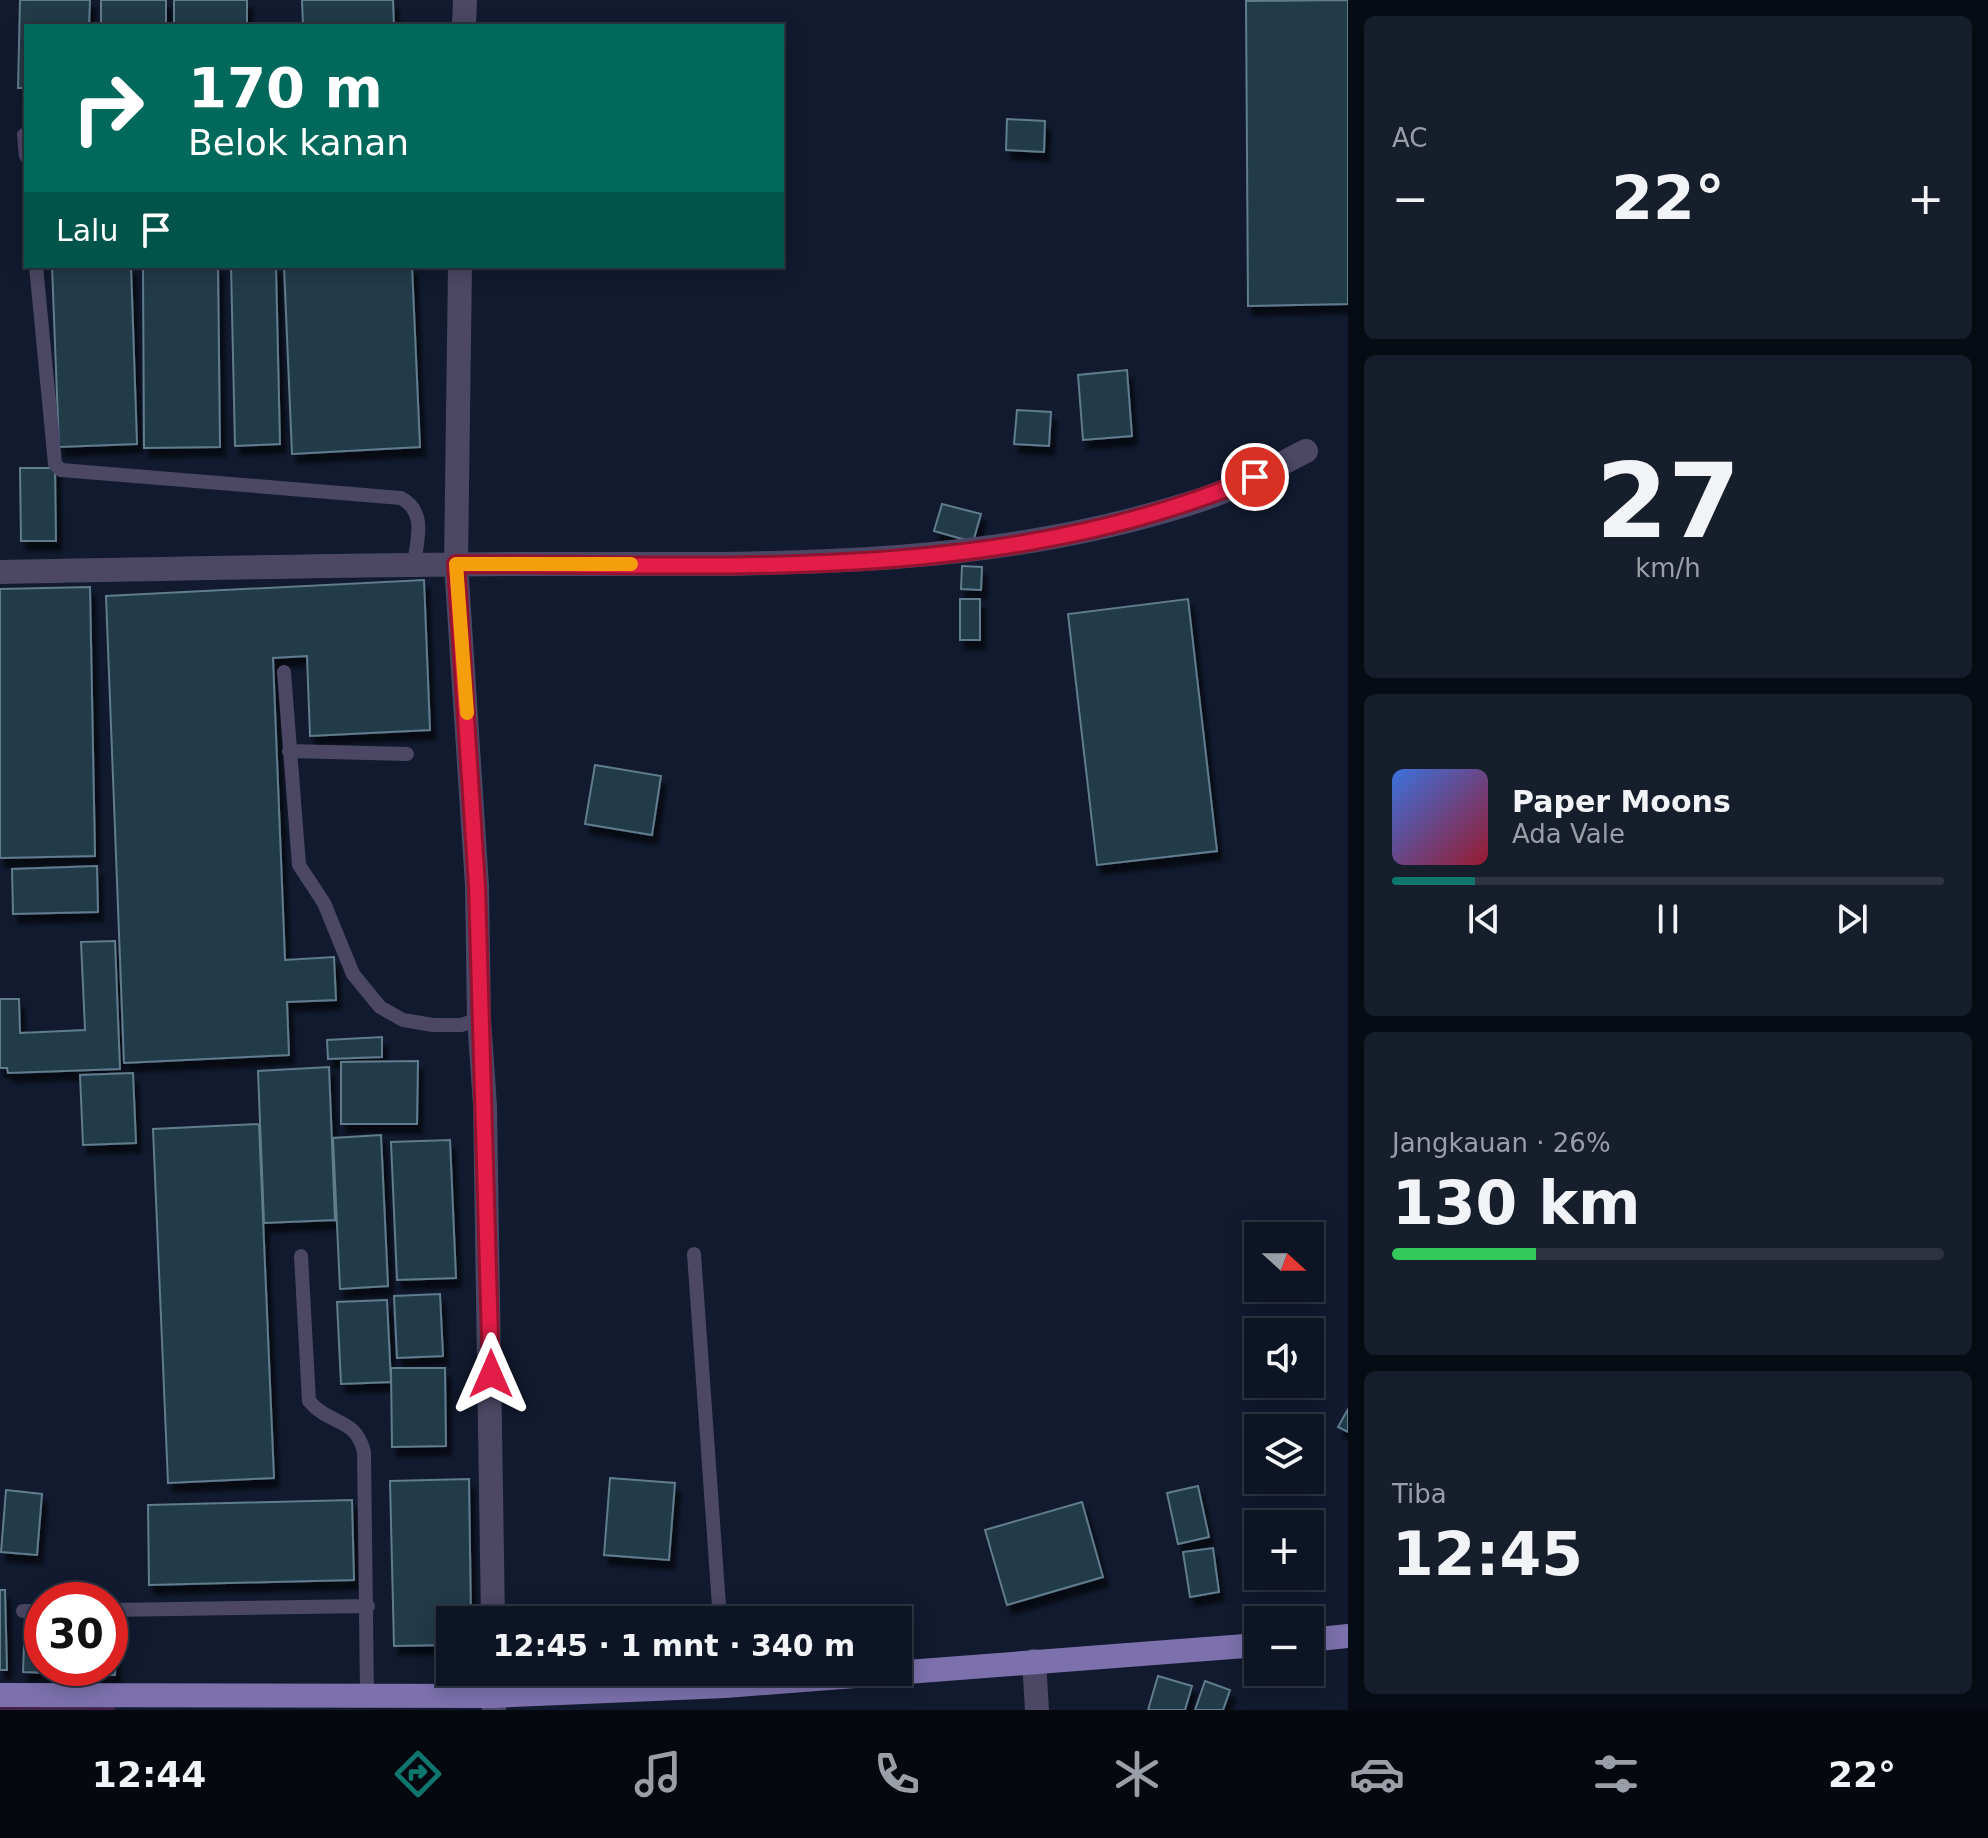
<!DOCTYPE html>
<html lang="id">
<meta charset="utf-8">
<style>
body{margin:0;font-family:"DejaVu Sans",sans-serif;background:#161d2b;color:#f1f3f6;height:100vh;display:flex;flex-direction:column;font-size:30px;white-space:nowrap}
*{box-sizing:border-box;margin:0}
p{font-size:26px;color:#9a9ea6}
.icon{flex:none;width:44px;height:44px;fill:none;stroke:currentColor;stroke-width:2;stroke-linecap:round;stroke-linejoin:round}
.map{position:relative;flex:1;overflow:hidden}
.details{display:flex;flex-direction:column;gap:16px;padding:16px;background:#070b13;width:640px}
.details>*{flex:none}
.banner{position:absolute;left:24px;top:24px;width:760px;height:244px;border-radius:0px;box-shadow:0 4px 20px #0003,0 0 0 2px #2d3341;background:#00695c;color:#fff;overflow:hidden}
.needle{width:52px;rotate:111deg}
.buttons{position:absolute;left:1244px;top:1222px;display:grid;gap:16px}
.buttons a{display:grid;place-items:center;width:80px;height:80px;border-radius:0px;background:#0d1423;box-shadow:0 4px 20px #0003,0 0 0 2px #2d3341;font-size:40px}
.speed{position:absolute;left:24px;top:1582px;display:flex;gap:16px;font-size:40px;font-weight:700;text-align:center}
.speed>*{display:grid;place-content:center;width:104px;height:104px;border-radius:50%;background:#0d1423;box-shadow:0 4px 20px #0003,0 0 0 2px #2d3341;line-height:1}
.speed .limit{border:12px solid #d22;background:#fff;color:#111}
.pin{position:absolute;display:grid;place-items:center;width:68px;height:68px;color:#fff;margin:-34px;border:4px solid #fff;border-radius:50%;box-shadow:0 2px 8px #0007}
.me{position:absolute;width:88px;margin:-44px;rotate:0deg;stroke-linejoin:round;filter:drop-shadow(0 0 6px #0008)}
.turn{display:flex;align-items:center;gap:28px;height:168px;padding:0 32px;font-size:36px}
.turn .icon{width:104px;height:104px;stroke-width:2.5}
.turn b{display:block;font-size:56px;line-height:68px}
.then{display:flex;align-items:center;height:76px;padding:0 32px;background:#0003;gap:16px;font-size:30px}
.big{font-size:60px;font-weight:700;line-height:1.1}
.details .card{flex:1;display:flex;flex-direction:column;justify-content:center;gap:12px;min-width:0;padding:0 28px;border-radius:12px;background:#161d2b}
.details .dial{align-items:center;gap:0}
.dial b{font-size:104px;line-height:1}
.song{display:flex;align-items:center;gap:24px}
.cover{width:96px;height:96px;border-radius:12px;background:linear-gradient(135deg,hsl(220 70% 55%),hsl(350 70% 35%))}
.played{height:8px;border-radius:4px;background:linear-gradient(90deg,#0f766e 15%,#2d3341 15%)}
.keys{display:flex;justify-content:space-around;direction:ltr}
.heat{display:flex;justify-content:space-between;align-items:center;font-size:44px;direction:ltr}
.charge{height:12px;border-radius:6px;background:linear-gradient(90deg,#34c759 26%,#2d3341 0)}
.trip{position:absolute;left:436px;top:1606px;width:476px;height:80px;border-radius:0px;background:#0d1423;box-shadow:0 4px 20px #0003,0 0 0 2px #2d3341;font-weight:700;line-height:80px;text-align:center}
.menu{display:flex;height:128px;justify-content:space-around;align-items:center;background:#05080e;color:#9a9ea6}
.menu .icon{width:56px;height:56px}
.menu .current{color:#0f766e}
.menu b{font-size:36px;color:#f1f3f6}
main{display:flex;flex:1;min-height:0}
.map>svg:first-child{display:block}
.green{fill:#42204c}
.building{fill:#213a4a;stroke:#607b8d;stroke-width:2;filter:url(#shadow)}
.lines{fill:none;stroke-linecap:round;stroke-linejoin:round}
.lane{stroke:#4b4764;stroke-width:14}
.street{stroke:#4b4764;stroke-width:24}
.primary{stroke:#7c71ad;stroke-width:24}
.route-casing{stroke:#92132f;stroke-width:20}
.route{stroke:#e11d48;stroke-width:14}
.slow{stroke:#f59e0b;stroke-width:14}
</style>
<main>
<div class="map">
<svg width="1348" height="1710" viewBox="0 0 1348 1710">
<defs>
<filter id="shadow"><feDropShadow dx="5" dy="9" stdDeviation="2" flood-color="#0009"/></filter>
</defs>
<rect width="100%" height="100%" fill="#111a2f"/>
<path class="green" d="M0 1692 115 1693V1710H0Z"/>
<path class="building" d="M20 0H90L89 26H26V88H18Z
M101 0H166V26H101Z
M174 0H247V26H174Z
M302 0H393L394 26H303Z
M1348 0V304L1248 306 1246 1Z
M1007 119 1045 121 1044 152 1006 150Z
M52 266H131L137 444 59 447Z
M143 266H218L220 447 144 448Z
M231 266H276L280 444 235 446Z
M284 266H412L420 447 292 454Z
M1127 370 1132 436 1083 440 1078 375Z
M1017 410 1051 412 1049 446 1014 444Z
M20 468H55L56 541H21Z
M942 504 981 514 973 542 934 531Z
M962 566 982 567 981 590 961 589Z
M424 580 430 730 310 736 307 656 273 658 285 960 334 957 336 1000 287 1002 289 1055 124 1063 106 596Z
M90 587 95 856 0 858V589Z
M960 599H980V640H960Z
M1188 599 1217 851 1097 865 1068 614Z
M595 765 661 776 652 835 585 824Z
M97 866 98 912 13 914 12 869Z
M115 941 120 1069 8 1073 7 1068H0V999H19L20 1033 85 1030 81 942Z
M382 1037V1057L328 1059 327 1040Z
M418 1061 417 1124H341V1062Z
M329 1067 335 1220 264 1223 258 1071Z
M133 1073 136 1143 83 1145 80 1075Z
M259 1124 274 1478 168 1483 153 1129Z
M381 1135 388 1286 340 1289 333 1138Z
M450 1140 456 1278 397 1280 391 1142Z
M440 1294 443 1356 397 1358 394 1296Z
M387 1300 391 1382 341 1384 337 1302Z
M391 1368H445L446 1446 392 1447Z
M1348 1409V1432L1338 1427Z
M610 1478 675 1483 669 1560 604 1555Z
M469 1479 471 1620H450V1645L394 1646 390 1481Z
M1198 1486 1209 1537 1178 1544 1167 1493Z
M6 1490 42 1494 37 1555 1 1552Z
M352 1500 354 1580 149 1585 148 1505Z
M1082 1502 1103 1577 1007 1605 985 1530Z
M1213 1548 1219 1592 1190 1597 1183 1552Z
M0 1590H5L7 1670H0Z
M25 1617H42V1668H110V1619H116L115 1675 23 1672Z
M681 1617V1620H585V1618Z
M1158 1676 1192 1686 1185 1710H1148Z
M1205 1681 1230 1690 1223 1710H1195Z"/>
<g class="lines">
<path class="lane" d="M24 135 26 156
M36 266 55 464 61 470 401 498C427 512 417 539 414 565
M284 672 299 865 324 903 353 974 380 1007 403 1020 433 1025H461L479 1019
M289 751 407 754
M694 1254 720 1620
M301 1256 309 1401C330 1426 356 1417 364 1452L367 1694
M110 1610 368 1606
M23 1611H42"/>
<path class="street" d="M464 26 465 0
M460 266 456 564 477 886 479 1019 485 1106 493 1620
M0 572C171 569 341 565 512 564 743 563 968 574 1191 503 1231 491 1269 470 1306 451
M1034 1661 1037 1710
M493 1672 494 1710"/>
<path class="primary" d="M1310 1640 1348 1636
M0 1695 493 1696 725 1686 1258 1645"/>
</g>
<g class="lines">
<g class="route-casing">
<path id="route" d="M491 1374 477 886 456 564C724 564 1004 585 1255 477"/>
</g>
<use href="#route" class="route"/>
<path class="slow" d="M467 713 456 564H631"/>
</g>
</svg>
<div class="buttons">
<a><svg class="needle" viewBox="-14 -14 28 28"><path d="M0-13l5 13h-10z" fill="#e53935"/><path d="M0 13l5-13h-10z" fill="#9a9ea6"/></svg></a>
<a><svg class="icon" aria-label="sound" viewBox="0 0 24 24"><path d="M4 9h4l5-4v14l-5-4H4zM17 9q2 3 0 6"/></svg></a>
<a><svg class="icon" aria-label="layers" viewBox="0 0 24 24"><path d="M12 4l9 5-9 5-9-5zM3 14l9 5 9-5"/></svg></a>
<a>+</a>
<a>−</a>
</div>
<div class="speed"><div class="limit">30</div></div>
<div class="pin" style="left:1255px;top:477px;background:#d93025"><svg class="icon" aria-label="arrive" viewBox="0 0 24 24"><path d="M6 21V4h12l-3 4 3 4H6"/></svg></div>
<svg class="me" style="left:491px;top:1374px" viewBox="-20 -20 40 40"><path d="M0-17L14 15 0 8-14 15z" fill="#e11d48" stroke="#fff" stroke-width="4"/></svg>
<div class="trip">12:45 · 1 mnt · 340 m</div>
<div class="banner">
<div class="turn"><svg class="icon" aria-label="right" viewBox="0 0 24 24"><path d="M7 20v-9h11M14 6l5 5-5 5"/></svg><div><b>170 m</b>Belok kanan</div></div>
<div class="then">Lalu<svg class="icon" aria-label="arrive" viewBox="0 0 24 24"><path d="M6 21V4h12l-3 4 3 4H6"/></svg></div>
</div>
</div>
<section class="details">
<div class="card"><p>AC</p>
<div class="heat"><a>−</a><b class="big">22°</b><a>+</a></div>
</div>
<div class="card dial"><b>27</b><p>km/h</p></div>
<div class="card">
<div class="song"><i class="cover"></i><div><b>Paper Moons</b><p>Ada Vale</p></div></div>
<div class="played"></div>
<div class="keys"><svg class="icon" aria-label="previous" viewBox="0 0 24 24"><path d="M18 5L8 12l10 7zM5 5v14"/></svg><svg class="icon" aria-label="pause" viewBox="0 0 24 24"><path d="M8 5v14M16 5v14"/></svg><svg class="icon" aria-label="next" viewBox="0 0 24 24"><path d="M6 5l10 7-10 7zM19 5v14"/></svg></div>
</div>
<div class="card"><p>Jangkauan · 26%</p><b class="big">130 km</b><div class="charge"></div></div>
<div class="card"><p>Tiba</p><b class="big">12:45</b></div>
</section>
</main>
<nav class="menu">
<b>12:44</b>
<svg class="icon current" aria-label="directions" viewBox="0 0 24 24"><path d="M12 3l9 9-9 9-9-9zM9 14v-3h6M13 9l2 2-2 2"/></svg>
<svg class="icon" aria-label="music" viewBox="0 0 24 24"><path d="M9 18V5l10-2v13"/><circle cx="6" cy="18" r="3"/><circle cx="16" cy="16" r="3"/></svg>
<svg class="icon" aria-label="phone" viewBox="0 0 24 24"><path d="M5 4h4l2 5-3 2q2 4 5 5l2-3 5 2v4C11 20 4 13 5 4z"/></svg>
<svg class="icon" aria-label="climate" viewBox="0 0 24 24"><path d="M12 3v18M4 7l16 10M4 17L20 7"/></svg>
<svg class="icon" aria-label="car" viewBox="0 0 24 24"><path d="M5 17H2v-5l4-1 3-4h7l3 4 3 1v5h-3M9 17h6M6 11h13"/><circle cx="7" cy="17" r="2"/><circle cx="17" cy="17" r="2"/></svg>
<svg class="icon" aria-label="filters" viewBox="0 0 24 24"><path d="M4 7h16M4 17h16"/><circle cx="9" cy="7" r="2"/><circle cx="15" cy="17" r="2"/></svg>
<b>22°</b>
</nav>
